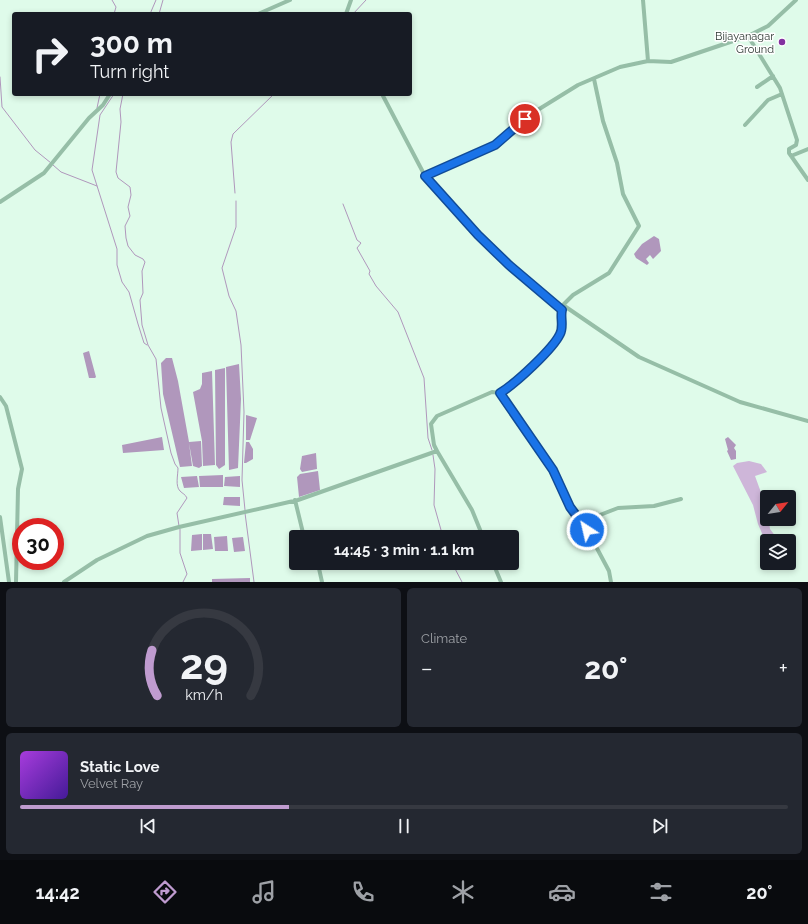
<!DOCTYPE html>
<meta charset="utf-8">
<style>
body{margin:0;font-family:Raleway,sans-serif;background:#242831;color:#f1f3f6;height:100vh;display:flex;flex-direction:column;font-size:15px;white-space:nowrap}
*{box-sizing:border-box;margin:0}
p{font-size:13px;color:#9ea1a6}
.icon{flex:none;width:22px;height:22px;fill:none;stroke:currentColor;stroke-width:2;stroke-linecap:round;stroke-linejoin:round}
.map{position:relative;height:582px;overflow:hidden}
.drawer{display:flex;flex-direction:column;gap:6px;padding:6px;background:#0d0f14;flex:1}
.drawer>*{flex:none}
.hud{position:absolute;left:12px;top:12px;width:400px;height:84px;border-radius:4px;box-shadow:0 2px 6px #0003;background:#171b24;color:#f1f3f6;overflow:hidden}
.needle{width:26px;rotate:60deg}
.tools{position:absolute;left:760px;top:490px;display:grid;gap:8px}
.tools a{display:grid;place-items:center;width:36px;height:36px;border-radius:4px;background:#171b24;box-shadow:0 2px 6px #0003;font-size:20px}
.speed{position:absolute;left:12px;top:518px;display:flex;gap:8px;font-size:20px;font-weight:700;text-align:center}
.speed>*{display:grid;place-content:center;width:52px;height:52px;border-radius:50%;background:#171b24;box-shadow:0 2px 6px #0003;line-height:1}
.speed .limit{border:6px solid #d22;background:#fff;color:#111}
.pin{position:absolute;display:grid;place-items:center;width:34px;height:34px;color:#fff;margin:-17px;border:2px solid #fff;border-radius:50%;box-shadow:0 1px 4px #0007}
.me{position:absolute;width:44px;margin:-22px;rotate:325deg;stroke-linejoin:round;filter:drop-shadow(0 0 3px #0008)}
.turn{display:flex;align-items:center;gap:14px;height:84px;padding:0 12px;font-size:18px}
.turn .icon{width:52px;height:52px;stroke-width:2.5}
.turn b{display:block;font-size:28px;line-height:34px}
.big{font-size:30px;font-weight:700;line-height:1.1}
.drawer .card{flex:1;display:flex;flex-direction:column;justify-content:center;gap:6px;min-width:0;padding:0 14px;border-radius:6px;background:#242831}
.drawer .dial{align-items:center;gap:0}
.dial svg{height:104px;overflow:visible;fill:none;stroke:#363941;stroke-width:7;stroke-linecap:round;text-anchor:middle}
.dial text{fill:#f1f3f6;stroke:none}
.song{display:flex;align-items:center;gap:12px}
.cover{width:48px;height:48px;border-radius:6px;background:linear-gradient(135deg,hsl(280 70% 55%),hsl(260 70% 35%))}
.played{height:4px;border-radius:2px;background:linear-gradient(90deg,#bf9bcf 35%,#363941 35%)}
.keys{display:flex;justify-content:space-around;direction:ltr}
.heat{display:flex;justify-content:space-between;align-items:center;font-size:22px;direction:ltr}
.drawer .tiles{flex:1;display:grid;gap:6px;grid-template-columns:1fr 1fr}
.card:last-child{grid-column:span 2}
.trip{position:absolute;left:289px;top:530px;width:230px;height:40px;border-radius:4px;background:#171b24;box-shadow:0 2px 6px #0003;font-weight:700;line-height:40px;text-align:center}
.dock{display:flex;height:64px;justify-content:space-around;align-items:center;background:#090b0e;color:#9ea1a6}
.dock .icon{width:28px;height:28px}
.dock .selected{color:#bf9bcf}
.dock b{font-size:18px;color:#f1f3f6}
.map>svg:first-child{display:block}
.green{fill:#ceb6d9}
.water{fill:#b097bc}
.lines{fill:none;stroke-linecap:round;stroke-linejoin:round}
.stream{stroke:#b097bc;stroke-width:1}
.street{stroke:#96bea7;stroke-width:4}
.route-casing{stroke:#114b97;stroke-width:10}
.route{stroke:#1a73e8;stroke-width:7}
.poi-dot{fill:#8230a0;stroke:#fff;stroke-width:1.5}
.labels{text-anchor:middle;stroke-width:3;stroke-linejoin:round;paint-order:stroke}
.poi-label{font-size:11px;fill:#2b3630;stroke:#fff;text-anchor:end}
</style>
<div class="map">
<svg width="808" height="582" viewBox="0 0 808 582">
<rect width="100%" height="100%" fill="#dffbea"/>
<path class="green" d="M749 461 761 464 767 472 755 476 767 509 770 529 779 541H767V545L758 524 753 505 733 466 737 463Z"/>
<path class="water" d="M654 236 659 239 661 251 653 259 650 255 646 259 649 263 647 265 636 258 634 254 642 244Z
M89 351 96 377 95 378H89L83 353Z
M166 358H172L178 381 189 442 201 441 202 466 199 468 193 466 189 443 192 466 180 467 163 394 161 363Z
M239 364 241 399 238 468 229 470 226 367Z
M225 368V465L219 469 216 465 215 370Z
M212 371 215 465 203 466 202 441 193 392 200 389 202 384V373Z
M246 415 257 418 250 440H246Z
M162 437 164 450 123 453 122 445Z
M728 437 736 445 734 448 736 451V459L731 460 727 451 728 450 725 439Z
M246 442H249L253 449V459L246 463H244Z
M316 453 317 469 302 472 300 469 302 456Z
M318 471 320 490 299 497 297 477 300 474Z
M223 475V487H200L199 476Z
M197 476 199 487 184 488 181 477Z
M240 476V487L224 486 225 477Z
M224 497H240V506L223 505Z
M202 534V550L191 551 192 535Z
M203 534H211L213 549 203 550Z
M227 536 228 551H215L214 537Z
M243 537 245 551 234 552 232 538Z
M250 578V582H212V579Z"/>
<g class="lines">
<path class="stream" d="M112 0 116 7 114 14
M150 14 156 0
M159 14 163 0
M353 14 366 0
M0 77 2 107 35 150 51 163
M114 94 100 115 92 170 117 249V265L122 282 129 292 138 324 144 343 147 345
M123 94 120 109 121 122 116 172 118 178 130 187 131 195 128 207 130 216 125 226 126 238 128 246 135 255 143 259 145 262 142 271 143 293 140 300 142 325 148 345 156 359 161 408 171 453 175 464 178 468C178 475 175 486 180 491 183 494 185 494 187 498L177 513 179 526
M97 108 100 94
M53 165 61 172 97 186
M235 193 231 142 233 134 274 94
M236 201V227L222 268 229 296 236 311 241 345 244 412 242 480 245 510
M343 204 357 240 361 243 357 248 370 271 369 274 376 286 398 312 424 378 428 438 432 450
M433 455 435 469 434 505 443 537
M245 513 254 582
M180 529V553L187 574 183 582
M452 563 462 582"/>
<path class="street" d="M643 0 648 61
M258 14 290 0
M346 14 351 0
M748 36 780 88 797 140 796 145 789 149V153L808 180
M757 87 773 76
M382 94 425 176 478 235 509 265 561 310
M745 125 768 100 782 94
M791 156 808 149
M425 176 441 171 495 145 536 111 578 85 620 67 648 61 671 62 748 36 768 26 796 0
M0 202 44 173 89 118 103 105 110 94
M563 305 639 357 740 402 808 421
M500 393 553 470 570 507 592 539 609 571 611 582
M0 397 6 406 22 469 18 489 16 582
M437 451 472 510 483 537
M295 500 304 537
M0 517 9 582
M582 522 618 508 654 506 681 499
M493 563 501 582
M302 568 318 564 322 582
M64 582 97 560 147 536 179 527 298 500 437 451 434 445 431 424 437 416 492 392 500 393 510 387 550 346 560 334 562 326 561 316 563 305 573 295 609 273 639 226 623 194 617 163 603 121 594 79"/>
</g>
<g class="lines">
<g class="route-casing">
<path id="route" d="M525 119 495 145 425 176 478 235 509 265 562 310C560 317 564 327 560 334 553 349 515 384 500 393L553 470 570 507 587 530"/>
</g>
<use href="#route" class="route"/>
</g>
<circle class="poi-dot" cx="782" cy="42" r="4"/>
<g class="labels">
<g class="poi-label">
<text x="774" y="40">Bijayanagar<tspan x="774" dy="13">Ground</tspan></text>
</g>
</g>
</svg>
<div class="tools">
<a><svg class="needle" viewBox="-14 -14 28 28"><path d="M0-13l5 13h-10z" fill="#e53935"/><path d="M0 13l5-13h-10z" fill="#9ea1a6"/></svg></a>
<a><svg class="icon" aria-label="layers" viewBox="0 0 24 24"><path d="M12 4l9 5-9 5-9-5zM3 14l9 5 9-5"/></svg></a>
</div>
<div class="speed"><div class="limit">30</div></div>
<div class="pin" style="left:525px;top:119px;background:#d93025"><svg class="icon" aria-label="arrive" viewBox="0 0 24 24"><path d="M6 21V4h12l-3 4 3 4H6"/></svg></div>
<svg class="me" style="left:587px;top:530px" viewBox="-20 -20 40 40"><circle r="17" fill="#1a73e8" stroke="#fff" stroke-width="3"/><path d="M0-11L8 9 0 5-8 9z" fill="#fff"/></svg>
<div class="trip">14:45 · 3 min · 1.1 km</div>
<div class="hud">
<div class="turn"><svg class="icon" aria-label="right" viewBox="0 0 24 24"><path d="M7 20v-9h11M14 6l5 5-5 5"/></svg><div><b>300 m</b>Turn right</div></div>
</div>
</div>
<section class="drawer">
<div class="tiles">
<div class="card dial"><svg viewBox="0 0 100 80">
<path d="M14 69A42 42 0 1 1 86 69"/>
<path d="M14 69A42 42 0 0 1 10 34" stroke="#bf9bcf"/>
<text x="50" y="56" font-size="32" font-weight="700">29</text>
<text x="50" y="72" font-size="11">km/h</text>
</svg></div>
<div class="card"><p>Climate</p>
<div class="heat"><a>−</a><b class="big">20°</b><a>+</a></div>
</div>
<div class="card">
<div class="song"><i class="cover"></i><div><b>Static Love</b><p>Velvet Ray</p></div></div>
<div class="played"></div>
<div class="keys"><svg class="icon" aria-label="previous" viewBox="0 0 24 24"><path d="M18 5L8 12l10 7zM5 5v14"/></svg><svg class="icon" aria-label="pause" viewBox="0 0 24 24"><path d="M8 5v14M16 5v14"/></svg><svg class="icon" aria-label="next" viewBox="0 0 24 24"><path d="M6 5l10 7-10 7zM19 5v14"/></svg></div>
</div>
</div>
</section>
<nav class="dock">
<b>14:42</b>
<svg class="icon selected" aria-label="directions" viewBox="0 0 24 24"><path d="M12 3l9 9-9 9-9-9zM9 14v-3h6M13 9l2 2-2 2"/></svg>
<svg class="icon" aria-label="music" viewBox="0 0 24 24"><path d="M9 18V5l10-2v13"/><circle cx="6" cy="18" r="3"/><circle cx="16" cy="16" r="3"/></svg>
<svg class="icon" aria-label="phone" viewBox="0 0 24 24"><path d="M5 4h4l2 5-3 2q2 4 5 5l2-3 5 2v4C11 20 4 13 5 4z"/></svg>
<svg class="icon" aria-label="climate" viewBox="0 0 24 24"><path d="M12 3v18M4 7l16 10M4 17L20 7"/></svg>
<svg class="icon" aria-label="car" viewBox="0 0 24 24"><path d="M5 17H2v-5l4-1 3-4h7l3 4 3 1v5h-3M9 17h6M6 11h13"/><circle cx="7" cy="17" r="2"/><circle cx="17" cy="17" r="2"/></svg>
<svg class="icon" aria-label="filters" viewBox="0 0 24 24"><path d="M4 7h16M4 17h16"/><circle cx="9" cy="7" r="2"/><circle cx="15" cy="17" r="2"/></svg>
<b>20°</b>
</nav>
